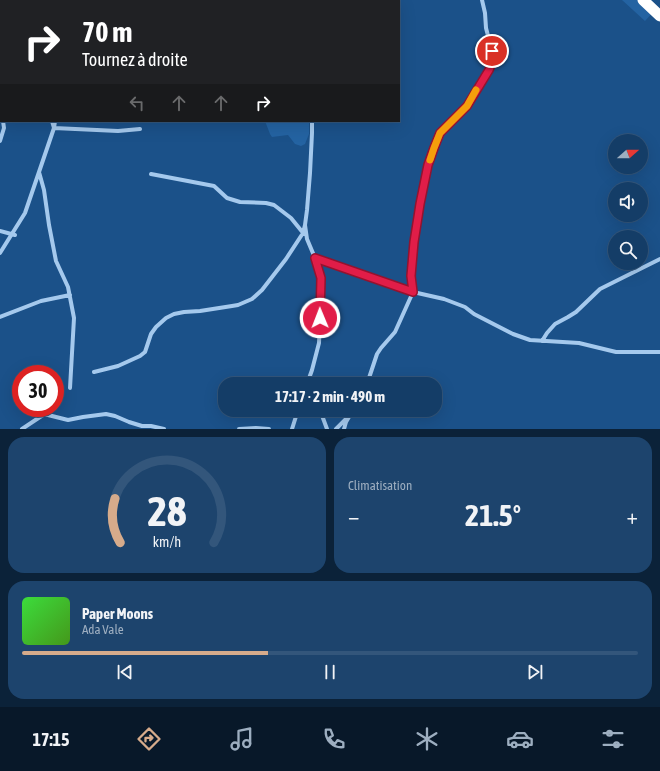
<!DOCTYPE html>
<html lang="fr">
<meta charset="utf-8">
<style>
body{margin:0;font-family:"Asap Condensed",sans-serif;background:#1d446d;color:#f1f3f6;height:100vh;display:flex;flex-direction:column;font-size:15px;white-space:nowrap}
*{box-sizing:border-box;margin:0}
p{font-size:13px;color:#9daec0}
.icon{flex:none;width:22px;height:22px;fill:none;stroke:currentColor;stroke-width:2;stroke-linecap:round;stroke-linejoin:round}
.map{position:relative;height:429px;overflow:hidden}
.details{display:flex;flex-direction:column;gap:8px;padding:8px;background:#0b2239;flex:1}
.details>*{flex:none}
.hud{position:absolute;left:0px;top:0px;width:400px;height:122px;box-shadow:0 4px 16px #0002,0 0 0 1px #33567b;background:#202124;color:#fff;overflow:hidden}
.needle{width:26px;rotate:69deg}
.fabs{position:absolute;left:608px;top:134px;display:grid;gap:8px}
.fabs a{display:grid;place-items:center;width:40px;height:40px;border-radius:50%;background:#143d67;box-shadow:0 4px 16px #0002,0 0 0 1px #33567b;font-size:20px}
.speed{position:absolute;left:12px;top:365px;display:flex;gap:8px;font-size:20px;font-weight:700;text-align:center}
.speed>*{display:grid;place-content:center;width:52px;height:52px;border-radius:50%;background:#143d67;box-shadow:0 4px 16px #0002,0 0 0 1px #33567b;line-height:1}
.speed .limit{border:6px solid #d22;background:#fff;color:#111}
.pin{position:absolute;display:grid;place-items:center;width:34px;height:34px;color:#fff;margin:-17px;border:2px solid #fff;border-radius:50%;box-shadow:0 1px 4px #0007}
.me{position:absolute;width:44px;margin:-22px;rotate:359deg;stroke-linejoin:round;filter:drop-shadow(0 0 3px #0008)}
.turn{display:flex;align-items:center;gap:14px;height:84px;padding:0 16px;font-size:18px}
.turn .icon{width:52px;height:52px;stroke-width:2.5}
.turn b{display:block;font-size:28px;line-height:34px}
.lanes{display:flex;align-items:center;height:38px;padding:0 16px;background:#0003;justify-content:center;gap:20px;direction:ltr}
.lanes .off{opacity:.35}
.big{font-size:30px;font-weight:700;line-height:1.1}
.details .widget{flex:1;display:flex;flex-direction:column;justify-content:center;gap:6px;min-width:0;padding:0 14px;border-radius:16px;background:#1d446d}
.details .dial{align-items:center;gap:0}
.dial svg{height:104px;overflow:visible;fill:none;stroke:#33567b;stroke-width:7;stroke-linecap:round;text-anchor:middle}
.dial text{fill:#f1f3f6;stroke:none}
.song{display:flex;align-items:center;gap:12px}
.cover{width:48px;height:48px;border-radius:6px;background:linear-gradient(135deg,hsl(120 70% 55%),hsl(100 70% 35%))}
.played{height:4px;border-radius:2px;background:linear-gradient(90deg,#d6ab8b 40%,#33567b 40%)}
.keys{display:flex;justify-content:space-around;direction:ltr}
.heat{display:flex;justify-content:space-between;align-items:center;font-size:22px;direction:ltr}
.details .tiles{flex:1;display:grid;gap:8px;grid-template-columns:1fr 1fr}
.widget:last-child{grid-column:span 2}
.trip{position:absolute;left:218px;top:377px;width:224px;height:40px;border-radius:16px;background:#143d67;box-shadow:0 4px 16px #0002,0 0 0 1px #33567b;font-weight:700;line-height:40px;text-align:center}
.tab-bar{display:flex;height:64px;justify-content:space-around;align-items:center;background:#081829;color:#9daec0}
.tab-bar .icon{width:28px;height:28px}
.tab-bar .on{color:#d6ab8b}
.tab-bar b{font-size:18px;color:#f1f3f6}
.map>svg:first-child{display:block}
.green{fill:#2463a2}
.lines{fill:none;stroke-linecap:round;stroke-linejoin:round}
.street{stroke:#a5c9ed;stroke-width:4}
.highway{stroke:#fff;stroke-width:11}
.route-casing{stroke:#92132f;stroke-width:10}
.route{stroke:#e11d48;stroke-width:7}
.slow{stroke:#f59e0b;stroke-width:7}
</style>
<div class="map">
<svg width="660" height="429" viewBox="0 0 660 429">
<rect width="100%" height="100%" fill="#1b5189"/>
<path class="green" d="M622 0H642L654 11 645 21Z
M265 121H309V134L305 144 301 146 295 144 288 135 272 137 270 134Z"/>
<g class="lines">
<path class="street" d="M21 0V1
M281 0V1
M0 42H1
M0 90H1
M0 108 1 112
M55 121 54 128 118 131 140 129
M0 141 4 128 3 121
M39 172 44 190 49 225 56 261 68 287 74 318 70 388
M151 174 214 186 227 198 240 202 266 203 274 205 291 218 304 234
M0 231 15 235
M0 253 25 213 54 128 52 121
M315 258 413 292 444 299 465 307 474 314 513 334 530 340 579 343 616 352H660
M0 317 41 301 70 295
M542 341 547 333 555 324 568 317 576 312 600 289 660 259
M94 372 118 366 140 356 145 352 151 334 156 327 166 318 174 314 184 312 200 311 232 306 238 305 252 299 262 290 286 259 303 233 305 225
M307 384 312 370 319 343 320 318 321 278 315 258 307 239 305 225 307 210 310 173 312 133V121
M367 384 377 354 381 348 395 332 413 292 411 276 414 242 420 204 428 165 434 148 440 133 467 106 489 70 491 61 492 51 486 28 485 13 482 0
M320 410 327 429
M22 429 43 415H48L68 420 83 417 106 414 115 416 129 422 142 426H151L164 429
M239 429 256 428 269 429
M292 429 298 410
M336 429 352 413
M344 429 346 422 353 410"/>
<path class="highway" d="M643 0 660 16"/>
</g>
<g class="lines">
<g class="route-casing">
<path id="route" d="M320 318 321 278 315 258 413 292 411 276 414 242 418 217 420 204 428 165 434 148 440 133 467 106 489 70 492 62V51"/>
</g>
<use href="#route" class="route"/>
<path class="slow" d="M430 160 434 148 440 133 467 106 476 90"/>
</g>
</svg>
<div class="fabs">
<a><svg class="needle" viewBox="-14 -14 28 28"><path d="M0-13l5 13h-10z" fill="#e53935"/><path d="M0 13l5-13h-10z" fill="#9daec0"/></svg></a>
<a><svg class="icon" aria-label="sound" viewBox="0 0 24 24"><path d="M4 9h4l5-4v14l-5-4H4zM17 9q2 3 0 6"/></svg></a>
<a><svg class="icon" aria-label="search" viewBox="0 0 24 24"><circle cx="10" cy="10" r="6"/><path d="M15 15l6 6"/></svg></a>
</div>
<div class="speed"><div class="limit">30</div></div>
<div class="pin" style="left:492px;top:51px;background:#d93025"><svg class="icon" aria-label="arrive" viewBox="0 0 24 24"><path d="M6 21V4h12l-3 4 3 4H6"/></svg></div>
<svg class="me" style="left:320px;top:318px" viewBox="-20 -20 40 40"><circle r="17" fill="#e11d48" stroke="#fff" stroke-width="3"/><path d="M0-11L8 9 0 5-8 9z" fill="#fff"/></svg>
<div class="trip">17:17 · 2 min · 490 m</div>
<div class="hud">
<div class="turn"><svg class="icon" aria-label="right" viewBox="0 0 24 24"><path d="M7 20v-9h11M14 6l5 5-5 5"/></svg><div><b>70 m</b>Tournez à droite</div></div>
<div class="lanes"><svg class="icon off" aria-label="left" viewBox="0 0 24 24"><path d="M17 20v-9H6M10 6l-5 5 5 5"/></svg><svg class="icon off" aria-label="ahead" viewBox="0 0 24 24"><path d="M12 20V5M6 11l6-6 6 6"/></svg><svg class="icon off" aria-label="ahead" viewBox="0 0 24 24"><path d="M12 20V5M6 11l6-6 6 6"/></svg><svg class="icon" aria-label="right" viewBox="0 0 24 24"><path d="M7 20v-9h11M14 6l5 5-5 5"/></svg></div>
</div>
</div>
<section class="details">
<div class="tiles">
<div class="widget dial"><svg viewBox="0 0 100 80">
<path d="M14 69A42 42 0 1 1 86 69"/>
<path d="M14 69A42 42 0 0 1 10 35" stroke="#d6ab8b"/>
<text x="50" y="56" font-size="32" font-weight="700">28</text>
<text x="50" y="72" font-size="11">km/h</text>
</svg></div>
<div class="widget"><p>Climatisation</p>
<div class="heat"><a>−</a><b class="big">21.5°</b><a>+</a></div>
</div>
<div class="widget">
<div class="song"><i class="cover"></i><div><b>Paper Moons</b><p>Ada Vale</p></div></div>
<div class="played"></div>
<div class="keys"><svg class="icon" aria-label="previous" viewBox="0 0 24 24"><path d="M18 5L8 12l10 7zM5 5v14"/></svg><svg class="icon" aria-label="pause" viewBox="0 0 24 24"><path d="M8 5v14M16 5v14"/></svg><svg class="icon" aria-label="next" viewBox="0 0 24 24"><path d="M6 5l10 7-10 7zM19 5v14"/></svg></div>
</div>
</div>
</section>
<nav class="tab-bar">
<b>17:15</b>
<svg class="icon on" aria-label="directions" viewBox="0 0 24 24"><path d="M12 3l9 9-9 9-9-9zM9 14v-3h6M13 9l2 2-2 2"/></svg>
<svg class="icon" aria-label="music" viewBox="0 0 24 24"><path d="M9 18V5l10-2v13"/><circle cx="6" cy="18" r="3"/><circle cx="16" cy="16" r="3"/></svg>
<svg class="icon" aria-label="phone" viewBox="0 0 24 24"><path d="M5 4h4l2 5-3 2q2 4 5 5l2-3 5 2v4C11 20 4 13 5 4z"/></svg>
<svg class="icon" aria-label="climate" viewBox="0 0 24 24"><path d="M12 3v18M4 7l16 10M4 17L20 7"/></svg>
<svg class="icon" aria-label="car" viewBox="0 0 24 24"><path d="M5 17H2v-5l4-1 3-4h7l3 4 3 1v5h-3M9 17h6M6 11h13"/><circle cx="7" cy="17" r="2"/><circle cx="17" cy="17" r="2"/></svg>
<svg class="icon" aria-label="filters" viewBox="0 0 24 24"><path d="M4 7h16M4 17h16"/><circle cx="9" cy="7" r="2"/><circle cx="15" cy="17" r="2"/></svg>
</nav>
